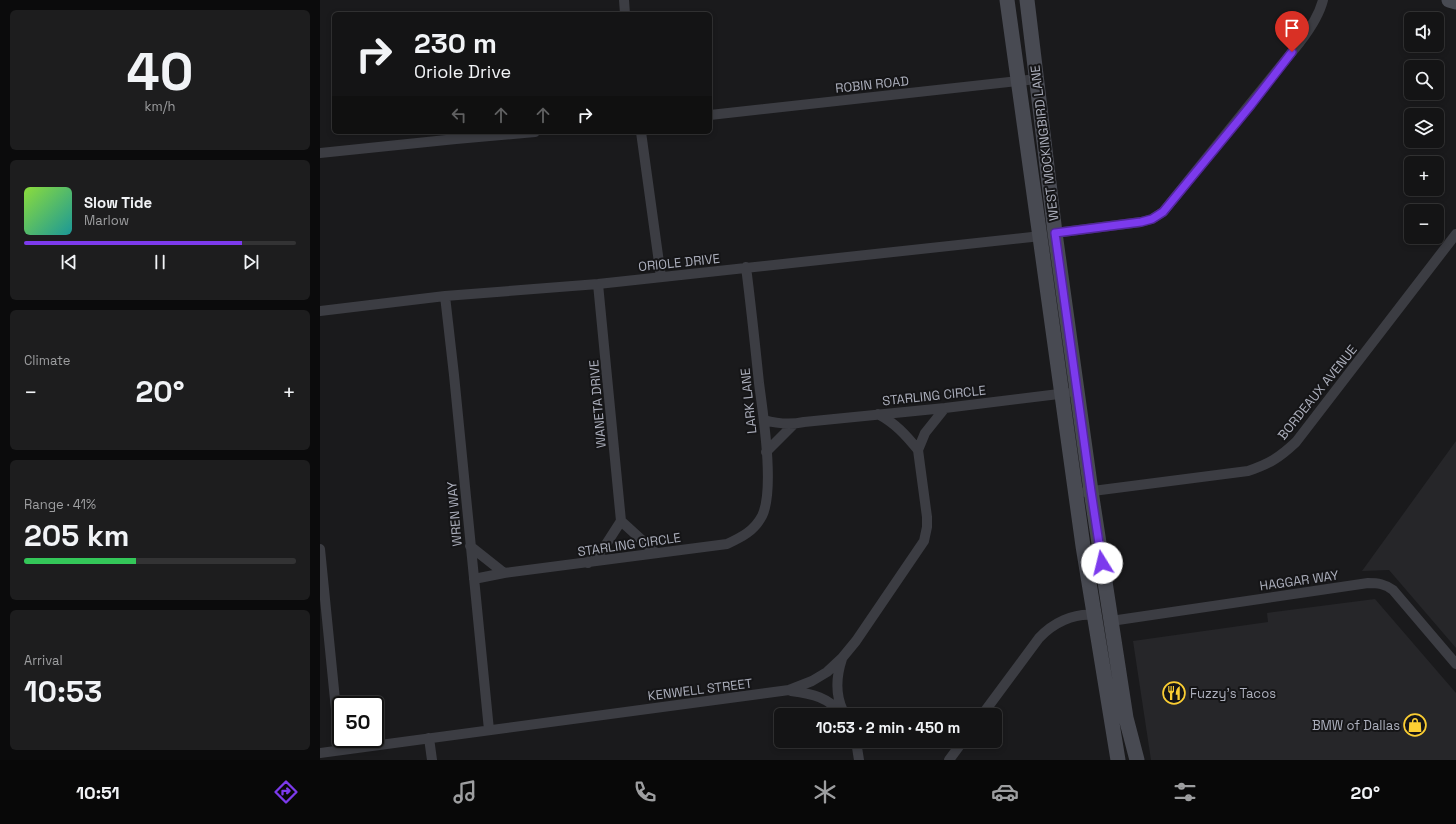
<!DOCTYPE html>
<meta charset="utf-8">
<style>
body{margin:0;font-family:"Space Grotesk",sans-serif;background:#1d1d1e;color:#f1f3f6;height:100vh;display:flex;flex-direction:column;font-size:15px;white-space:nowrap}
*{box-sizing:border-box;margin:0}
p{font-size:13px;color:#9d9ea0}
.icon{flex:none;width:22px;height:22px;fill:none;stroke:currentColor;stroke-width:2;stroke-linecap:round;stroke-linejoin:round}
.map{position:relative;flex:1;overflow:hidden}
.drawer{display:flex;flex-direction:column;gap:10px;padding:10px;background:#0b0b0c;width:320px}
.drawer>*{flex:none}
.banner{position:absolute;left:12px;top:12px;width:380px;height:122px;border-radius:6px;box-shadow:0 2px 6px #0003,0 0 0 1px #333334;background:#141415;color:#f1f3f6;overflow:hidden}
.controls{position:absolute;left:1084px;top:12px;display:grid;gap:8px}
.controls a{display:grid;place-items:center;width:40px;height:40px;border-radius:6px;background:#141415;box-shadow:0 2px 6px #0003,0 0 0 1px #333334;font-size:20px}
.speed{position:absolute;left:12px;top:696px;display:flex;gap:8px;font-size:20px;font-weight:700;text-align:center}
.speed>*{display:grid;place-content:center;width:52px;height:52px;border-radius:50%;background:#141415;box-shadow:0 2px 6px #0003,0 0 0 1px #333334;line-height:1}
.speed .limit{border:2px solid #111;border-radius:6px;background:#fff;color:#111}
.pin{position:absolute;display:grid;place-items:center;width:34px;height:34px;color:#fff;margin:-41px -17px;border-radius:50% 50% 50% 0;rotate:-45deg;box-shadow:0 0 4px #0007}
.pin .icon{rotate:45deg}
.me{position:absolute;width:44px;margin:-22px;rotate:351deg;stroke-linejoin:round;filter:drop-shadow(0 0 3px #0008)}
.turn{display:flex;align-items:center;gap:14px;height:84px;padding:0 16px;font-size:18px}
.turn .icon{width:52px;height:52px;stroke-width:2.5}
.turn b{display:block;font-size:28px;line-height:34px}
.lanes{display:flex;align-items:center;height:38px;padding:0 16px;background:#0003;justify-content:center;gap:20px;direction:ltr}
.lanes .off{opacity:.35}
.big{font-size:30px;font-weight:700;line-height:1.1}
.drawer .widget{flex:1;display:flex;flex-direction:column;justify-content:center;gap:6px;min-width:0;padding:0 14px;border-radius:6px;background:#1d1d1e}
.drawer .dial{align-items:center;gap:0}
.dial b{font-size:52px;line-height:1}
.song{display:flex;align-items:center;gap:12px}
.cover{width:48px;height:48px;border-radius:6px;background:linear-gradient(135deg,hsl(90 70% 55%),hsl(180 70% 35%))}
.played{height:4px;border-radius:2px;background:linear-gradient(90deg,#7c3aed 80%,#333334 80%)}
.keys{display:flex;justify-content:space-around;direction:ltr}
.heat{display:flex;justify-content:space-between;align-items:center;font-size:22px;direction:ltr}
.charge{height:6px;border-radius:3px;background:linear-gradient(90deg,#34c759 41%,#333334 0)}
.trip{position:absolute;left:454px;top:708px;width:228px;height:40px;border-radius:6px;background:#141415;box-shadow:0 2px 6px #0003,0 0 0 1px #333334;font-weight:700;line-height:40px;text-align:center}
.menu{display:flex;height:64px;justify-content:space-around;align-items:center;background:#080808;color:#9d9ea0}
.menu .icon{width:28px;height:28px}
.menu .current{color:#7c3aed}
.menu b{font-size:18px;color:#f1f3f6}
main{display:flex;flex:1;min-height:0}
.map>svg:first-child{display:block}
.built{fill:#262629}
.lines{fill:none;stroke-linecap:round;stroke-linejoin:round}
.street{stroke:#3c3d43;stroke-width:10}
.secondary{stroke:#484a52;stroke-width:15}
.route-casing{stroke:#51269a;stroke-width:10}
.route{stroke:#7c3aed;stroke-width:7}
.labels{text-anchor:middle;stroke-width:4;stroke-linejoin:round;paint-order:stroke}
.street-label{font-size:13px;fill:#acafbc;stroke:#151517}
.poi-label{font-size:13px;fill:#acafbc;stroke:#151517;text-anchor:start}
</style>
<main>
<section class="drawer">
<div class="widget dial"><b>40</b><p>km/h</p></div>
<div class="widget">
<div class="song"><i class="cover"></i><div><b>Slow Tide</b><p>Marlow</p></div></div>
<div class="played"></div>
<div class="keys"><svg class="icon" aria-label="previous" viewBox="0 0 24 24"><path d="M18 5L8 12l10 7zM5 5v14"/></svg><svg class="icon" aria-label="pause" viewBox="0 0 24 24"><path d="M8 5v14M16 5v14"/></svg><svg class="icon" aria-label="next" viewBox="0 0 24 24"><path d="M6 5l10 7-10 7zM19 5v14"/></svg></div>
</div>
<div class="widget"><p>Climate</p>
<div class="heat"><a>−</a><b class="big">20°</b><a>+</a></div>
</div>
<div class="widget"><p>Range · 41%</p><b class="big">205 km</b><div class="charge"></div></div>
<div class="widget"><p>Arrival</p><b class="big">10:53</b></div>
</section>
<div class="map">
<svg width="1136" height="760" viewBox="0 0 1136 760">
<rect width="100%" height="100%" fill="#1a1a1c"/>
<path class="built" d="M1136 441V648L1069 570 1042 571Z
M1055 599 1136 693V760H831L813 641 948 622 947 613Z"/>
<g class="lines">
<path class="street" d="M304 0 305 14
M390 115 717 79
M321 132 341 277
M0 153 136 139 215 132
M735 233 821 222 832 219 843 212 980 42C990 29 999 16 1003 0
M125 296 134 375 169 730
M0 311 125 296 278 284 721 236
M558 414C575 423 586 435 598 450
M444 420C458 424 470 425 484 422L625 408 747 393
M446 452 473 425
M765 492 928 471C949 464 959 458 976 442L1136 234
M301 521 336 553
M150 546 184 573
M0 549 20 750
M268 563 283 549 301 521 278 284
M154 579 184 573 407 544C422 537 434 531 442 516 455 490 443 414 439 383 435 344 431 306 426 267
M791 621 1048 583C1058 583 1065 584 1073 590L1136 664
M522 659C516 677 515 694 523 711
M471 691C493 694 508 697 523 715
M662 715 719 638C733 623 753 613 774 615
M109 738 112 760
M536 741 539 760
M0 753 469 690 492 681 507 672 522 658 536 641 604 541 607 527V517L598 450 605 433 625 408
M629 760 643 741"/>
<path class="secondary" d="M687 0 763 546 798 760
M707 0 735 233 771 491 806 718 817 760
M1129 0 1136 2"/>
</g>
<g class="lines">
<g class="route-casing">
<path id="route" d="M782 563 771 491 735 233 821 222 832 219 843 212 931 105 972 52"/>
</g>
<use href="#route" class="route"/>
</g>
<defs>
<g id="restaurant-ring" transform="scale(1.15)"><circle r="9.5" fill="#151517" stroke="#fbce33" stroke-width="1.5"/><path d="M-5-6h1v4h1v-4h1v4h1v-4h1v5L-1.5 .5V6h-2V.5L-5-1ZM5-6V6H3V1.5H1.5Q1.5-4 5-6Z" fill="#fbce33"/></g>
<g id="shop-ring" transform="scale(1.15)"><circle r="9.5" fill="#151517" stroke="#fbce33" stroke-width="1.5"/><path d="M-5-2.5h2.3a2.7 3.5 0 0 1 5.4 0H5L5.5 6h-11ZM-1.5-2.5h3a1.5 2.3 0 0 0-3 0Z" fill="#fbce33"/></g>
</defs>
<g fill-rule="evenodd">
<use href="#restaurant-ring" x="854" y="693"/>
<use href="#shop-ring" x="1095" y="725"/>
</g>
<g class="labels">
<g class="street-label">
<text transform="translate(552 84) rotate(-6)" y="5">ROBIN ROAD</text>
<text transform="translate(724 143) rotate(-97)" y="5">WEST MOCKINGBIRD LANE</text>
<text transform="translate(359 262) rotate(-6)" y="5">ORIOLE DRIVE</text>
<text transform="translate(997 392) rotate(-51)" y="5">BORDEAUX AVENUE</text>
<text transform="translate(614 395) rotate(-6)" y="5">STARLING CIRCLE</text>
<text transform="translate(428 401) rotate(-96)" y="5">LARK LANE</text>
<text transform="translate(277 404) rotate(-95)" y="5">WANETA DRIVE</text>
<text transform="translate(134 514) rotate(-95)" y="5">WREN WAY</text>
<text transform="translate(309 544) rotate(-8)" y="5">STARLING CIRCLE</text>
<text transform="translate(979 580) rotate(-8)" y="5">HAGGAR WAY</text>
<text transform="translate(380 689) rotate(-7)" y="5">KENWELL STREET</text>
</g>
<g class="poi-label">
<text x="870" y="698">Fuzzy's Tacos</text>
<text x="1080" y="730" text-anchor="end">BMW of Dallas</text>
</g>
</g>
</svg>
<div class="controls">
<a><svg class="icon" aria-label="sound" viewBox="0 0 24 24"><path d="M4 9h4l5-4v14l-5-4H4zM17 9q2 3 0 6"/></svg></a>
<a><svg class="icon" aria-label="search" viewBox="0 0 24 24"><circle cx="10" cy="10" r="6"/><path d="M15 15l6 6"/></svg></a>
<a><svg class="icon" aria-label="layers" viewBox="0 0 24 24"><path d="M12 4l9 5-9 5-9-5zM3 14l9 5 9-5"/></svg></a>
<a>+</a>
<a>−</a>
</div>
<div class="speed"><div class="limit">50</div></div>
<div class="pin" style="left:972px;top:52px;background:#d93025"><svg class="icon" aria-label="arrive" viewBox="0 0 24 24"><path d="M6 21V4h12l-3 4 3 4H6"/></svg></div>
<svg class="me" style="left:782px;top:563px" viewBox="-20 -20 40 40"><circle r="19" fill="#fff"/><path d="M0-13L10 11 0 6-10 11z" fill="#7c3aed"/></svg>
<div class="trip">10:53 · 2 min · 450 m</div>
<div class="banner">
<div class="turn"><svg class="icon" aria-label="right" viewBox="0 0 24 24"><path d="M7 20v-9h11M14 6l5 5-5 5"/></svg><div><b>230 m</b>Oriole Drive</div></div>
<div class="lanes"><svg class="icon off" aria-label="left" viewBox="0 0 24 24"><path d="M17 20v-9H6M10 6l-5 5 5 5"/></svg><svg class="icon off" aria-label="ahead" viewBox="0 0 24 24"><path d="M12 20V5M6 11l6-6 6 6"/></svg><svg class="icon off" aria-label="ahead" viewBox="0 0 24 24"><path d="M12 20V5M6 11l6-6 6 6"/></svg><svg class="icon" aria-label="right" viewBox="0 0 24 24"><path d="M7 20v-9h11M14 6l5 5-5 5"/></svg></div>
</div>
</div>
</main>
<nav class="menu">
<b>10:51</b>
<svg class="icon current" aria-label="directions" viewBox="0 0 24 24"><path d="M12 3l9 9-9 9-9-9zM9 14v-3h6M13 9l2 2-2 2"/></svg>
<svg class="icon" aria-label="music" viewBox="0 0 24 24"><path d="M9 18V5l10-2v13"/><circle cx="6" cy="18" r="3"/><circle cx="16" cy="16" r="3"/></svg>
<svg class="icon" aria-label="phone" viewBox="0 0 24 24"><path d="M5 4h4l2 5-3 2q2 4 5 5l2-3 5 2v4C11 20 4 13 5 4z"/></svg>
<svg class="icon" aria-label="climate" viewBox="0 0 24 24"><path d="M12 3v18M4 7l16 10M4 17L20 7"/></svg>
<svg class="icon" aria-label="car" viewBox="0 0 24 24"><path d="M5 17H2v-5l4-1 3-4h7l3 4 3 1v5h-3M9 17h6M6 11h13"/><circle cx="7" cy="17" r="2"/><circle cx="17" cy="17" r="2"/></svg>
<svg class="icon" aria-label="filters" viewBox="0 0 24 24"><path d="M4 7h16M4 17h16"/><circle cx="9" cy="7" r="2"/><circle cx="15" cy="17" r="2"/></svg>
<b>20°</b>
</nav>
